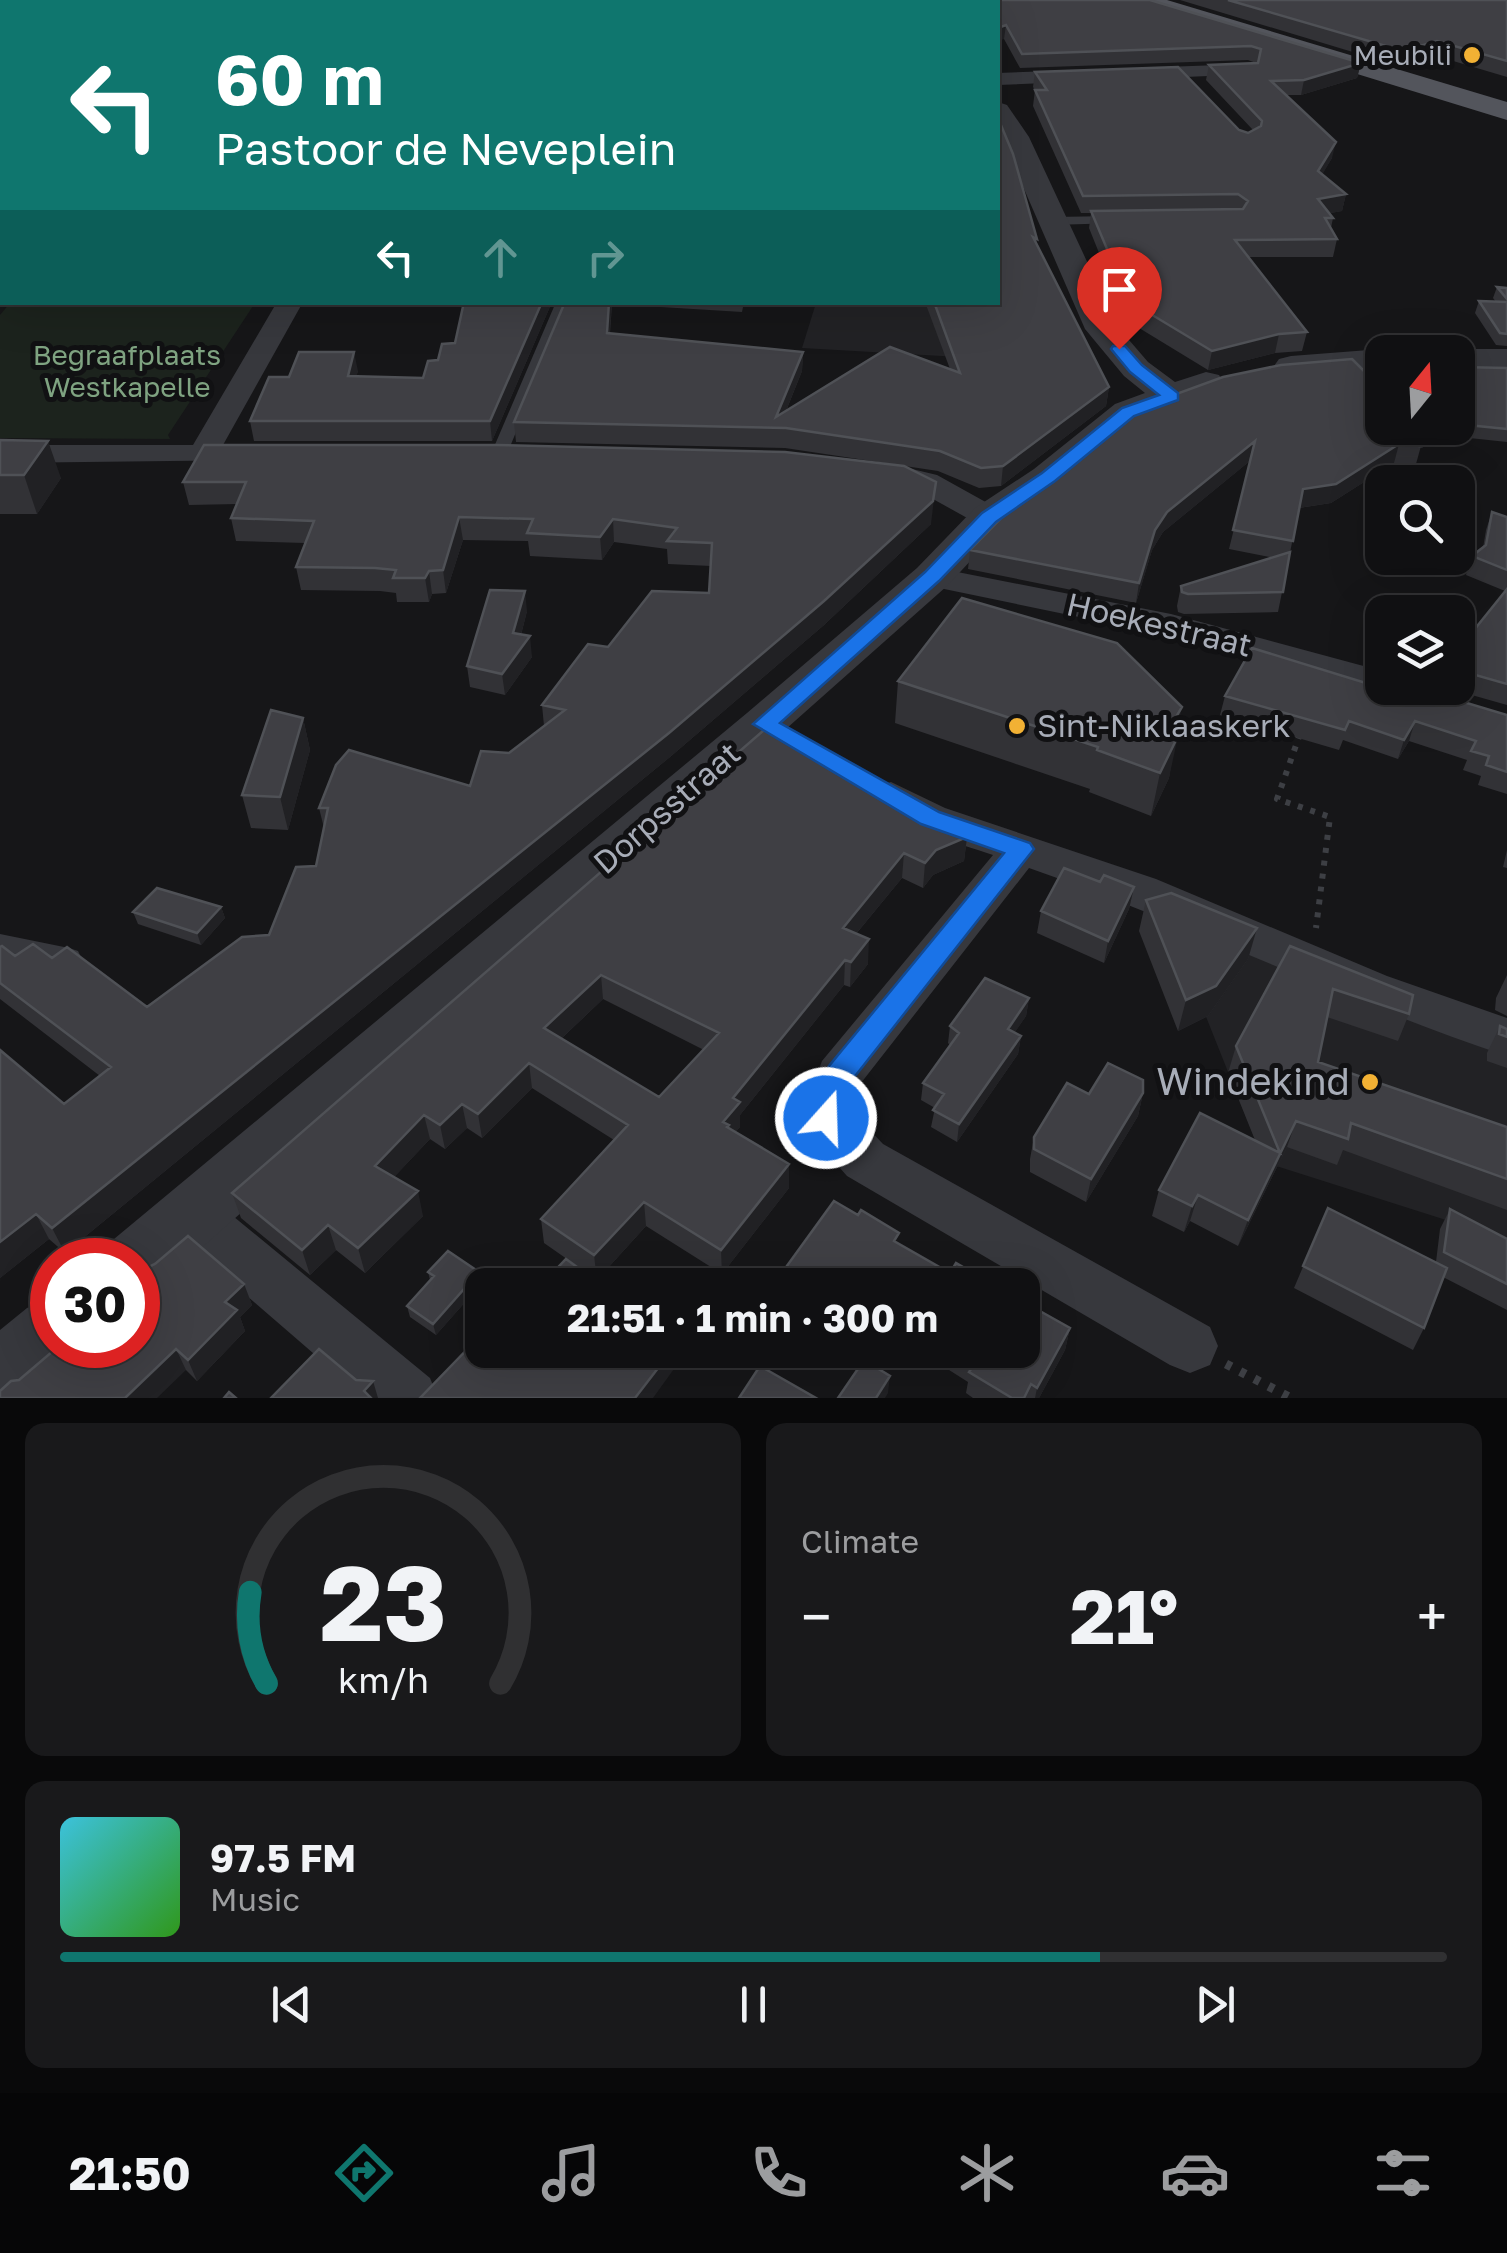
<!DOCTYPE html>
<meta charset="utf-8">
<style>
body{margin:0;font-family:"Golos Text",sans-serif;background:#19191b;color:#f1f3f6;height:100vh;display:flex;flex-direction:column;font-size:38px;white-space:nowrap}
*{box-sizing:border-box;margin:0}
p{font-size:32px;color:#9c9d9f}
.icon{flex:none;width:55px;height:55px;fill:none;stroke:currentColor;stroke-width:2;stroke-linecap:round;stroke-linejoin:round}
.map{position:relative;height:1398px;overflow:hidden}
.panel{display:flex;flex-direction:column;gap:25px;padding:25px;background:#09090a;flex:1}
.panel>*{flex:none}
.top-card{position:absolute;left:0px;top:0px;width:1000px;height:305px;box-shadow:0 10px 40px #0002,0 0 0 2px #303032;background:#0f766e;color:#fff;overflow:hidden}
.needle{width:65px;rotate:18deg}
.fabs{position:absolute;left:1365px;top:335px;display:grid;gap:20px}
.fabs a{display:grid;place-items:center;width:110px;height:110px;border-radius:20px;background:#101012;box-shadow:0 10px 40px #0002,0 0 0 2px #303032;font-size:50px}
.speed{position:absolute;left:30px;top:1238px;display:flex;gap:20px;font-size:50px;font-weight:700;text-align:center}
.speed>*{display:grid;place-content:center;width:130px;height:130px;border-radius:50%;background:#101012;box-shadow:0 10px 40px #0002,0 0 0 2px #303032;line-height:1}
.speed .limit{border:15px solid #d22;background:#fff;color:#111}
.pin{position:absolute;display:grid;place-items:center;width:85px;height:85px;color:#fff;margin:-102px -42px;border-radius:50% 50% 50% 0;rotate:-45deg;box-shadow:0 0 10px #0007}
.pin .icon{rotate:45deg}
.me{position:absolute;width:110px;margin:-55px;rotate:20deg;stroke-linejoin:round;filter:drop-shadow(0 0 8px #0008)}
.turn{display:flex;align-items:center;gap:35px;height:210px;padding:0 50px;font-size:45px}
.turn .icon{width:130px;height:130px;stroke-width:2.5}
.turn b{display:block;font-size:70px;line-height:85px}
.lanes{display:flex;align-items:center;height:95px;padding:0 50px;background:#0003;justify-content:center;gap:50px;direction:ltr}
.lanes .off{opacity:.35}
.big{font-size:75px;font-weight:700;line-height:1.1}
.panel .card{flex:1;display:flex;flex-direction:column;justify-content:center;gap:15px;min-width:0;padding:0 35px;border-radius:20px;background:#19191b}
.panel .dial{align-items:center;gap:0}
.dial svg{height:260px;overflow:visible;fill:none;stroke:#303032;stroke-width:7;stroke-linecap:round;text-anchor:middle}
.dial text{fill:#f1f3f6;stroke:none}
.song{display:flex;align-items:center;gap:30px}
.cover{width:120px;height:120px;border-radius:15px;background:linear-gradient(135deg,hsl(190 70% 55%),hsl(110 70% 35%))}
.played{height:10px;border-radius:5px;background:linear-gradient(90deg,#0f766e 75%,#303032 75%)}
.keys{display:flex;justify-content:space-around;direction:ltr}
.heat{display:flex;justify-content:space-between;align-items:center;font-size:55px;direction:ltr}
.panel .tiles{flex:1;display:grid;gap:25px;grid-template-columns:1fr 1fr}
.card:last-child{grid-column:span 2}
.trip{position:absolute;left:465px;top:1268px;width:575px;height:100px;border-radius:20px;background:#101012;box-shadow:0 10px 40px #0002,0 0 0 2px #303032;font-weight:700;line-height:100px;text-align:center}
.menu{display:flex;height:160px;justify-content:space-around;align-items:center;background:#060607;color:#9c9d9f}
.menu .icon{width:70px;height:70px}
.menu .selected{color:#0f766e}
.menu b{font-size:45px;color:#f1f3f6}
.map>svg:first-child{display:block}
.built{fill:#222225}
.green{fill:#1c231d}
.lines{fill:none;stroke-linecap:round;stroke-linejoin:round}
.path-far1{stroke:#3d3f44;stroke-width:6;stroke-dasharray:5 8;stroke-linecap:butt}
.path{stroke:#3d3f44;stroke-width:9;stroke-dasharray:6 10;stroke-linecap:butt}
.service{fill:#37383d;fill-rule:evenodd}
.minor{fill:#37383d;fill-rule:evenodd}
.tertiary{fill:#37383d;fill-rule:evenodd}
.primary{fill:#53555c;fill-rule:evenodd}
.wall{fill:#323236;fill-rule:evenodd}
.shaded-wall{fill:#212124}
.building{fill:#3f3f44;stroke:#4f5156;stroke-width:2.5;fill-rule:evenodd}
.route{fill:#1a73e8;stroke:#114b97;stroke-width:2.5}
.poi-dot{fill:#f2b134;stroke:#111113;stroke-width:4}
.labels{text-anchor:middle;stroke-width:10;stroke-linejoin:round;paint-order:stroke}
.far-poi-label{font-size:28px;fill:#a8adb8;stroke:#111113;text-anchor:end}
.far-park-label{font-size:28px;fill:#7fa381;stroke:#111113}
.street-label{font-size:32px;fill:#a8adb8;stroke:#111113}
.poi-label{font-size:32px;fill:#a8adb8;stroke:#111113;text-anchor:start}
.near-poi-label{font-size:38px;fill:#a8adb8;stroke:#111113;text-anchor:end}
</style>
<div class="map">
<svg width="1507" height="1398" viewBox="0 0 1507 1398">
<rect width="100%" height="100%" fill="#161618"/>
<path class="built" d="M998 302 1012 360 802 348 816 303Z
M1169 924 1507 1048V1250L1446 1220 1264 1162Z"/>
<path class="green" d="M0 0H533L2 2 0 268Z
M10 303V302L255 303 168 435 170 439 0 438V315Z"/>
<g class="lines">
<path class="path-far1" d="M1300 734 1277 799 1330 817 1316 928"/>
<path class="path" d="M1226 1364 1291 1398"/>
<path class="service" d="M0 113H2V119H0Z
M1115 216 1121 220 1119 223 1052 225 1046 221 1052 217Z
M556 302H570L507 454 505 457H493L491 454Z
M0 934 69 948 78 951 81 957 78 963 69 966 0 952Z"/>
<path class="minor" d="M1248 64 1255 66V74L998 85V73Z
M277 302H303L223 445 259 448 263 454 259 460 0 463V445H193Z
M887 463 937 475 1000 510 1005 517 1000 524H978L915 489 876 479 872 472 876 465Z
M932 567 1171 614 1382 671V688H1398L1382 695 1166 635 920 584 915 577 920 570Z
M891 782 945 808 1156 879 1387 976 1507 1018V1056C1344 1002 1191 924 1029 868L861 1083 853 1112 883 1144 1210 1327 1218 1346 1210 1365 1190 1373 1170 1365 847 1176 808 1132 801 1117 822 1061 993 855C959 843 890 827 871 796L877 786Z
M192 1192 211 1198 430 1378 438 1398H365L173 1232 166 1215 173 1198Z"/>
<path class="tertiary" d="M998 102 1007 105 1029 137 1117 326 1148 362 1175 382 1206 372 1219 375 1224 383 1219 391 1141 420 1062 485 1003 526 947 586 162 1283 138 1292V1260H104L114 1239 747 713 917 568 975 508 1034 469 1115 404 1145 393 1124 376 1085 329 998 129Z
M1382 349 1395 352H1382V369L1291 376 1279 373 1274 366 1279 359 1291 356Z
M1458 349H1507V369H1458V352H1445Z
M52 1298V1345H82L77 1356 29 1398H0V1330L27 1308Z"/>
<path class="primary" d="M1129 0H1167L1507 102V120L1132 5Z"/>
</g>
<path class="wall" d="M762 0H1150L1361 63 1357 78 1301 95H1286L1332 158 1322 174 1346 194 1342 211 1330 213 1333 218 1331 228 1337 239 1333 257H1249L1307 332 1302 351 1275 353 1208 370 1126 320 1089 228 1091 213H1081L1033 106 1035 90 1033 87 1035 72 1248 133 1253 130 1206 80 1209 65 1256 63 1248 60 1020 68 1004 39 998 2H762Z
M1180 0H1507V77L1433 55 1399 66Z
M998 118 1037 239 1036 244 1109 387 1106 406 1001 486 979 488 938 471 785 448 516 442 514 422 565 302H744L742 312 612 304 610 333 803 352 802 371 786 411 950 369 925 302H998Z
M1497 287 1507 288V346L1496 345 1475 313 1479 301 1496 302 1493 298Z
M552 302 492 441H254L250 421 289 377 358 371 356 376 423 378 455 343Z
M1458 367 1507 368V442L1432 434 1427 428H1458Z
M1146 405 1421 446 1416 464 1394 463 1331 503 1299 508 1278 612 1184 614 1178 612 1177 606 1181 586 1274 558 1229 549 1251 460 1163 532 1152 550 1136 603 968 569 970 550Z
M0 440 61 478 37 514H0Z
M204 445 931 524 824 625 670 757 65 1253 49 1239 0 1278 64 1104 100 1076 0 999V947L15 956 52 958 147 1007 269 935 316 866 324 828 319 808 470 786 509 753 544 726 542 705 608 647 709 593 711 566 668 564 667 549 614 542 602 560 530 556 528 541 463 540 446 593 432 594 429 602H397L396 593 380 591 301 590 296 567 305 543 236 541 231 518 237 504 189 505 183 482Z
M1492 512 1507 517V705L1447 688H1458V625L1474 630 1505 591 1466 575 1472 556 1483 548 1486 530Z
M527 611 521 635 532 657 505 695 470 687 467 666Z
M898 681 1176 735 1169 778 1151 816 1089 792 1090 789 895 723Z
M1382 688 1507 715V794L1478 785 1481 776 1463 770 1467 760 1409 741 1398 759 1343 740 1339 750 1220 715 1225 696Z
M303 718 310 750 288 830 251 828 242 795Z
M764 730 935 823 967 837 964 861 933 875 923 888 902 878 856 934 868 964 850 987 844 985 740 1115V1127L735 1132 789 1164V1188L722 1274 646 1226 597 1280 544 1243 541 1219 614 1140 532 1088 482 1138 467 1128 445 1149 430 1139 394 1177 423 1216 365 1273 336 1250 310 1275 241 1218 232 1193ZM603 999 704 1050 659 1097 562 1038Z
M1507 850V868L1503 867Z
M1100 882 1134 887 1129 909 1104 963 1037 933 1041 911Z
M1146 900 1257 928 1248 959 1208 1016 1178 1031 1139 931Z
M221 907 225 918 201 945 138 924 133 912Z
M1290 946 1409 1014 1398 1041 1327 1017 1318 1062 1507 1127V1210L1343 1150 1337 1165 1287 1147 1238 1246 1190 1221 1184 1232 1152 1216 1159 1190 1255 1140 1228 1073 1236 1046Z
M1507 975V1016L1495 1010 1496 998Z
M1029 998 1026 1016 1014 1033 1021 1036 1018 1054 957 1142 931 1127 935 1108 921 1100 923 1083 950 1045 948 1043 950 1026Z
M1500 1026 1507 1029V1068L1487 1061V1053Z
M1143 1093 1138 1116 1086 1202 1030 1172V1159L1034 1137 1089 1094Z
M1328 1208 1436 1262 1440 1229 1450 1209 1507 1239V1310L1443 1277 1424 1328 1413 1350 1294 1288Z
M155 1264 244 1284 252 1305 240 1317 245 1331 197 1381 186 1370 19 1380Z
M428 1272H479L482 1283 436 1335 410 1317 407 1306 430 1280Z
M1070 1328 1065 1350 1039 1398H973L966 1393 968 1382 919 1351V1350H1022Z"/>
<path class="shaded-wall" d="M1006 25 1004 39 998 41V28Z
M1437 41 1433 55 1399 66 1403 51Z
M1361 63 1357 78 1301 95 1304 80Z
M1336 142 1332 158 1315 187 1318 171Z
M1346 194 1342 211 1314 216 1318 199Z
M542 302H552L492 441 490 421Z
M609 302H612L608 352 607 333Z
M1279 334 1275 353 1208 370 1212 351Z
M354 352 358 371 351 396 348 376Z
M803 352 802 371 779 428 776 417Z
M1109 387 1106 406 1001 486 1003 466Z
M48 441 61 478 37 514 24 475Z
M1255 441 1251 460 1163 532 1152 550 1136 603 1139 583 1155 530 1167 512Z
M1399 444 1394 463 1331 503 1298 508 1303 489Z
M936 482 931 524 824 625 670 757 65 1253 52 1228Z
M459 517 463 540 446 593 443 570Z
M613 519 614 542 602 560 600 537Z
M429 571 432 594 429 602 425 578Z
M525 591 527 611 516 654 513 633Z
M530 636 532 657 505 695 502 674Z
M1182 707 1173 747 1178 736 1169 778 1151 816 1160 773 1168 757 1158 775 1167 732Z
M303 718 310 750 288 830 280 797Z
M1415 721 1409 741 1398 759 1404 740Z
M967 837 964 861 933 875 923 888 925 863 936 850Z
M904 853 902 878 841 952 843 928Z
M1134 887 1129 909 1104 963 1108 941Z
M221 907 225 918 201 945 197 933Z
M1257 928 1248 959 1208 1016 1178 1031 1186 1000Z
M869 939 868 964 850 987 851 962Z
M845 960 844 985 740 1115V1127L729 1139 723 1122 733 1098Z
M601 975 603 999 547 1052 544 1028Z
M1029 998 1026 1016 1005 1047 1008 1029Z
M1021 1036 1018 1054 957 1142 959 1124Z
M529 1063 532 1088 482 1138 478 1114Z
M1143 1093 1138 1116 1086 1202 1091 1179Z
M462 1104 467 1128 445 1149 440 1125Z
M424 1115 430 1139 382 1190 375 1166Z
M1296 1121 1287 1147 1238 1246 1248 1220Z
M789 1164V1188L722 1274 721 1250Z
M418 1191 423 1216 365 1273 358 1248Z
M1198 1195 1190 1221 1184 1232 1192 1206Z
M644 1202 646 1226 597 1280 594 1255Z
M36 1214 49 1239 0 1278V1242Z
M328 1225 336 1250 310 1275 302 1250Z
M479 1272 482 1283 436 1335 433 1324Z
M244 1284 252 1305 240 1317 245 1331 197 1381 188 1360 225 1302Z
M1070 1328 1065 1350 1039 1398H1035L1037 1388Z
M176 1349 186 1370 157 1398H125Z
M672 1350H679V1362L653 1398H635Z
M890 1376 888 1393 885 1398H876Z
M373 1381 378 1398H366L364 1391Z"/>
<path class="building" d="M766 0H1150L1361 63 1304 80 1271 81 1336 142 1318 171 1346 194 1318 199 1333 218H1325L1337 239 1235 240 1307 332 1279 334 1212 351 1129 301 1091 211 1243 209 1248 201 1238 194 1083 196 1035 90H1047L1035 72 1178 67 1239 130 1248 133 1261 126 1262 121 1209 65 1258 63 1261 49 1251 46 1022 54 1006 25 998 28V2H767Z
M1228 0H1507V61L1437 41 1403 51Z
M998 118 1013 154 1037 239 1033 237 1109 387 1003 466 981 468 940 451 786 428 514 422 565 302H609L607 333 803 352 776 417 890 347 960 373 934 302H998Z
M1497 287 1507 288V299Z
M1479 301 1507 302V334L1500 333Z
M464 302H542L490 421H250L269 377H289L299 352H354L348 376 423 378 428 361 438 360 442 344 455 343Z
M1352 359 1382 389V428H1416L1421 446 1399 444 1336 484 1303 489 1293 541 1233 530 1255 441 1167 512 1155 530 1139 583 970 550 1014 505 1067 469 1146 405 1223 377 1281 365Z
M1458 367 1507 368V429L1458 424Z
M0 440 48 441 24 475H0Z
M204 445H496L785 452 904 466 936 482 933 501 824 601 669 733 52 1228 36 1214 0 1242V1050L64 1104 111 1067 0 983V947L2 946 15 956 33 944 52 958 67 947 147 1007 242 937 269 935 296 867 316 866 328 808H319L336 765 349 750 470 786 481 751 509 753 565 710 542 705 588 644 608 647 652 591 709 593 712 543 667 541 677 528 613 519 600 537 527 533 533 519 459 517 443 570 429 571 425 578H393L396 570 375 568 296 567 314 521 231 518 246 482H183Z
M1492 512 1507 517V570L1472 556 1486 545Z
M1290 552 1283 592 1188 594 1182 592 1181 586Z
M1507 589V684L1458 670V625L1474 630Z
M490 590 525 591 513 633 530 636 502 674 467 666Z
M962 598 1117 643 1182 707 1167 732 1178 736 1160 773 1097 750 1098 747 898 681Z
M1252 648 1382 688 1413 695 1417 688 1507 715V772L1486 765 1489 756 1471 751 1476 741 1415 721 1404 740 1349 721 1345 730 1225 696Z
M271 710 303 718 280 797 242 795Z
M764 730 781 731 935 819 932 822 967 837 936 850 925 863 904 853 843 928 869 939 851 962 845 960 733 1098 740 1102 723 1122 729 1125 727 1127 789 1164 721 1250 644 1202 594 1255 541 1219 628 1125 529 1063 478 1114 462 1104 440 1125 424 1115 375 1166 418 1191 358 1248 328 1225 302 1250 232 1193ZM601 975 719 1033 659 1097 544 1028Z
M1064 868 1100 882 1104 875 1134 887 1108 941 1041 911Z
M157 888 221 907 197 933 133 912Z
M1171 893 1257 928 1216 986 1186 1000 1146 900Z
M1290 946 1413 995 1409 1014 1333 989 1318 1062 1507 1127V1179L1351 1123 1348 1139 1296 1121 1248 1220 1198 1195 1192 1206 1159 1190 1200 1113 1280 1153 1236 1046Z
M985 978 1029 998 1008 1029 1021 1036 959 1124 933 1110 944 1094 923 1083 959 1033 950 1026Z
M1500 1026 1507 1029V1037L1499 1034Z
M1108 1063 1143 1080V1093L1091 1179 1034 1149V1137L1067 1083 1089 1094Z
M834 1201 858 1215 861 1210 899 1233 894 1241 950 1273 956 1263 994 1285H877L868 1279 864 1285H782L776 1281Z
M1328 1208 1447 1268 1424 1328 1303 1266Z
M1450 1209 1507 1239V1284L1444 1252Z
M188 1236 244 1284 225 1302 237 1310 188 1360 176 1349 125 1398H0V1391L11 1381 19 1380 60 1345H138V1272L155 1264Z
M448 1251 479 1272 433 1324 407 1306 434 1276 428 1272Z
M566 1259 602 1285H541Z
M1022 1301 1070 1328 1037 1388 1031 1384 1024 1398H1012L969 1372 975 1363 954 1350H1022Z
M482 1334V1350H672L635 1398H420Z
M319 1349 356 1380 373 1381 364 1391 371 1398H271Z
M864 1360 890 1376 876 1398H838Z
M760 1366 816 1398H739Z
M229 1392 236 1398H224Z"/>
<path class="route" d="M1113 346H1125L1142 365 1178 393V400L1134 416 1055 481 996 522 939 581 780 723 939 812 1030 843 1034 849 852 1080 836 1126 826 1130 815 1126 810 1118 829 1066 1004 853 921 824 753 724 925 572 982 513 1042 473 1122 408 1159 395 1130 372 1111 349Z"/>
<g class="poi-dot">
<circle cx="1472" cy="55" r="10"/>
<circle cx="1017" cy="726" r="10"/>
<circle cx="1370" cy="1082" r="10"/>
</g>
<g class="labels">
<g class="far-poi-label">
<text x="1452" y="65">Meubili</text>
</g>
<g class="far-park-label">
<text x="127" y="365">Begraafplaats<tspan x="127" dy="32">Westkapelle</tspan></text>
</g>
<g class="street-label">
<text transform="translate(1159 625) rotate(13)" y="11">Hoekestraat</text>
<text transform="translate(667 808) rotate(-41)" y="11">Dorpsstraat</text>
</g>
<g class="poi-label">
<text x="1037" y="737">Sint-Niklaaskerk</text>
</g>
<g class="near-poi-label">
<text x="1350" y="1095">Windekind</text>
</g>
</g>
</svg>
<div class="fabs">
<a><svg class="needle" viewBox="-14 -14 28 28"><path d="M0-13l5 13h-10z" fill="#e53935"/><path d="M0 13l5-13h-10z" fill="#9c9d9f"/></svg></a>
<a><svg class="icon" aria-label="search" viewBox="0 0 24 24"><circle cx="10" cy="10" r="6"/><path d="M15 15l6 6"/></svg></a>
<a><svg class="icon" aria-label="layers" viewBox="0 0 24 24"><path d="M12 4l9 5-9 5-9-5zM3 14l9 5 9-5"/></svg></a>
</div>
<div class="speed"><div class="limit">30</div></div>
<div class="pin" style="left:1119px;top:349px;background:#d93025"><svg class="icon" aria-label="arrive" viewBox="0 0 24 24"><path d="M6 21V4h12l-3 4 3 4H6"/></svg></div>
<svg class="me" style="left:826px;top:1118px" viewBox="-20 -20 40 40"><circle r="17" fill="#1a73e8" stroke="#fff" stroke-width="3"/><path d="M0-11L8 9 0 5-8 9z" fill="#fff"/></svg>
<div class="trip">21:51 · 1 min · 300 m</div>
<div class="top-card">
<div class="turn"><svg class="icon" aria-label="left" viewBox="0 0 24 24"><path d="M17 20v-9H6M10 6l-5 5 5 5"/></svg><div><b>60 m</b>Pastoor de Neveplein</div></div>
<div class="lanes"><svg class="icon" aria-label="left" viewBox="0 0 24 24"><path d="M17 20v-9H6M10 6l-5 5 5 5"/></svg><svg class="icon off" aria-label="ahead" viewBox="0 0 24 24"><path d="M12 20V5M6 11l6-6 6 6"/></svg><svg class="icon off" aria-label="right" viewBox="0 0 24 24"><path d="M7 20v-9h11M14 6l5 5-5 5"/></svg></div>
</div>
</div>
<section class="panel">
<div class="tiles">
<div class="card dial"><svg viewBox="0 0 100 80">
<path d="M14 69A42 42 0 1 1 86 69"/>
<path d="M14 69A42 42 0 0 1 9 41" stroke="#0f766e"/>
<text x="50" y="56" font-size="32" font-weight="700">23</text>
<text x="50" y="72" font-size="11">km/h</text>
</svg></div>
<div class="card"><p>Climate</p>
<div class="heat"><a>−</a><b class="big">21°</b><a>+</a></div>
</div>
<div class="card">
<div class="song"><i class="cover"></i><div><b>97.5 FM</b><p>Music</p></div></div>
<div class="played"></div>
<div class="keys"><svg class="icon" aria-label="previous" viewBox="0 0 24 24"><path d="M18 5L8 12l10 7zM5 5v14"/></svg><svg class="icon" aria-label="pause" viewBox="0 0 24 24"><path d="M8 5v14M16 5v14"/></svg><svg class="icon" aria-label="next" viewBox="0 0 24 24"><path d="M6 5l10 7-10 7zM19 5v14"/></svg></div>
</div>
</div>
</section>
<nav class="menu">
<b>21:50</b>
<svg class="icon selected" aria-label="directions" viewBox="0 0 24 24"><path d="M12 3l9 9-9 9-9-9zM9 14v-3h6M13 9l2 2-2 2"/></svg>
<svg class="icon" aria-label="music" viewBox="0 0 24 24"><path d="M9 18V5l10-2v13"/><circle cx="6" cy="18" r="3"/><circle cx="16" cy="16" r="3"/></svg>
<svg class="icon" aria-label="phone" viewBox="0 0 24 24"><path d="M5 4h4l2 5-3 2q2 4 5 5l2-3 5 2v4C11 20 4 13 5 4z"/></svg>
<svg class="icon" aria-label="climate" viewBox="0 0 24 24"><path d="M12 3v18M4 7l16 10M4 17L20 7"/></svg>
<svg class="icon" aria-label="car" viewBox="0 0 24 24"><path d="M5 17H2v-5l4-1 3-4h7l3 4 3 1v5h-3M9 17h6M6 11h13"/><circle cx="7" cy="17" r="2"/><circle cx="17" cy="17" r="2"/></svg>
<svg class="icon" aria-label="filters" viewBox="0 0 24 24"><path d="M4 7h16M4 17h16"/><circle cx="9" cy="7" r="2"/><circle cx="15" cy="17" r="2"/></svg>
</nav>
